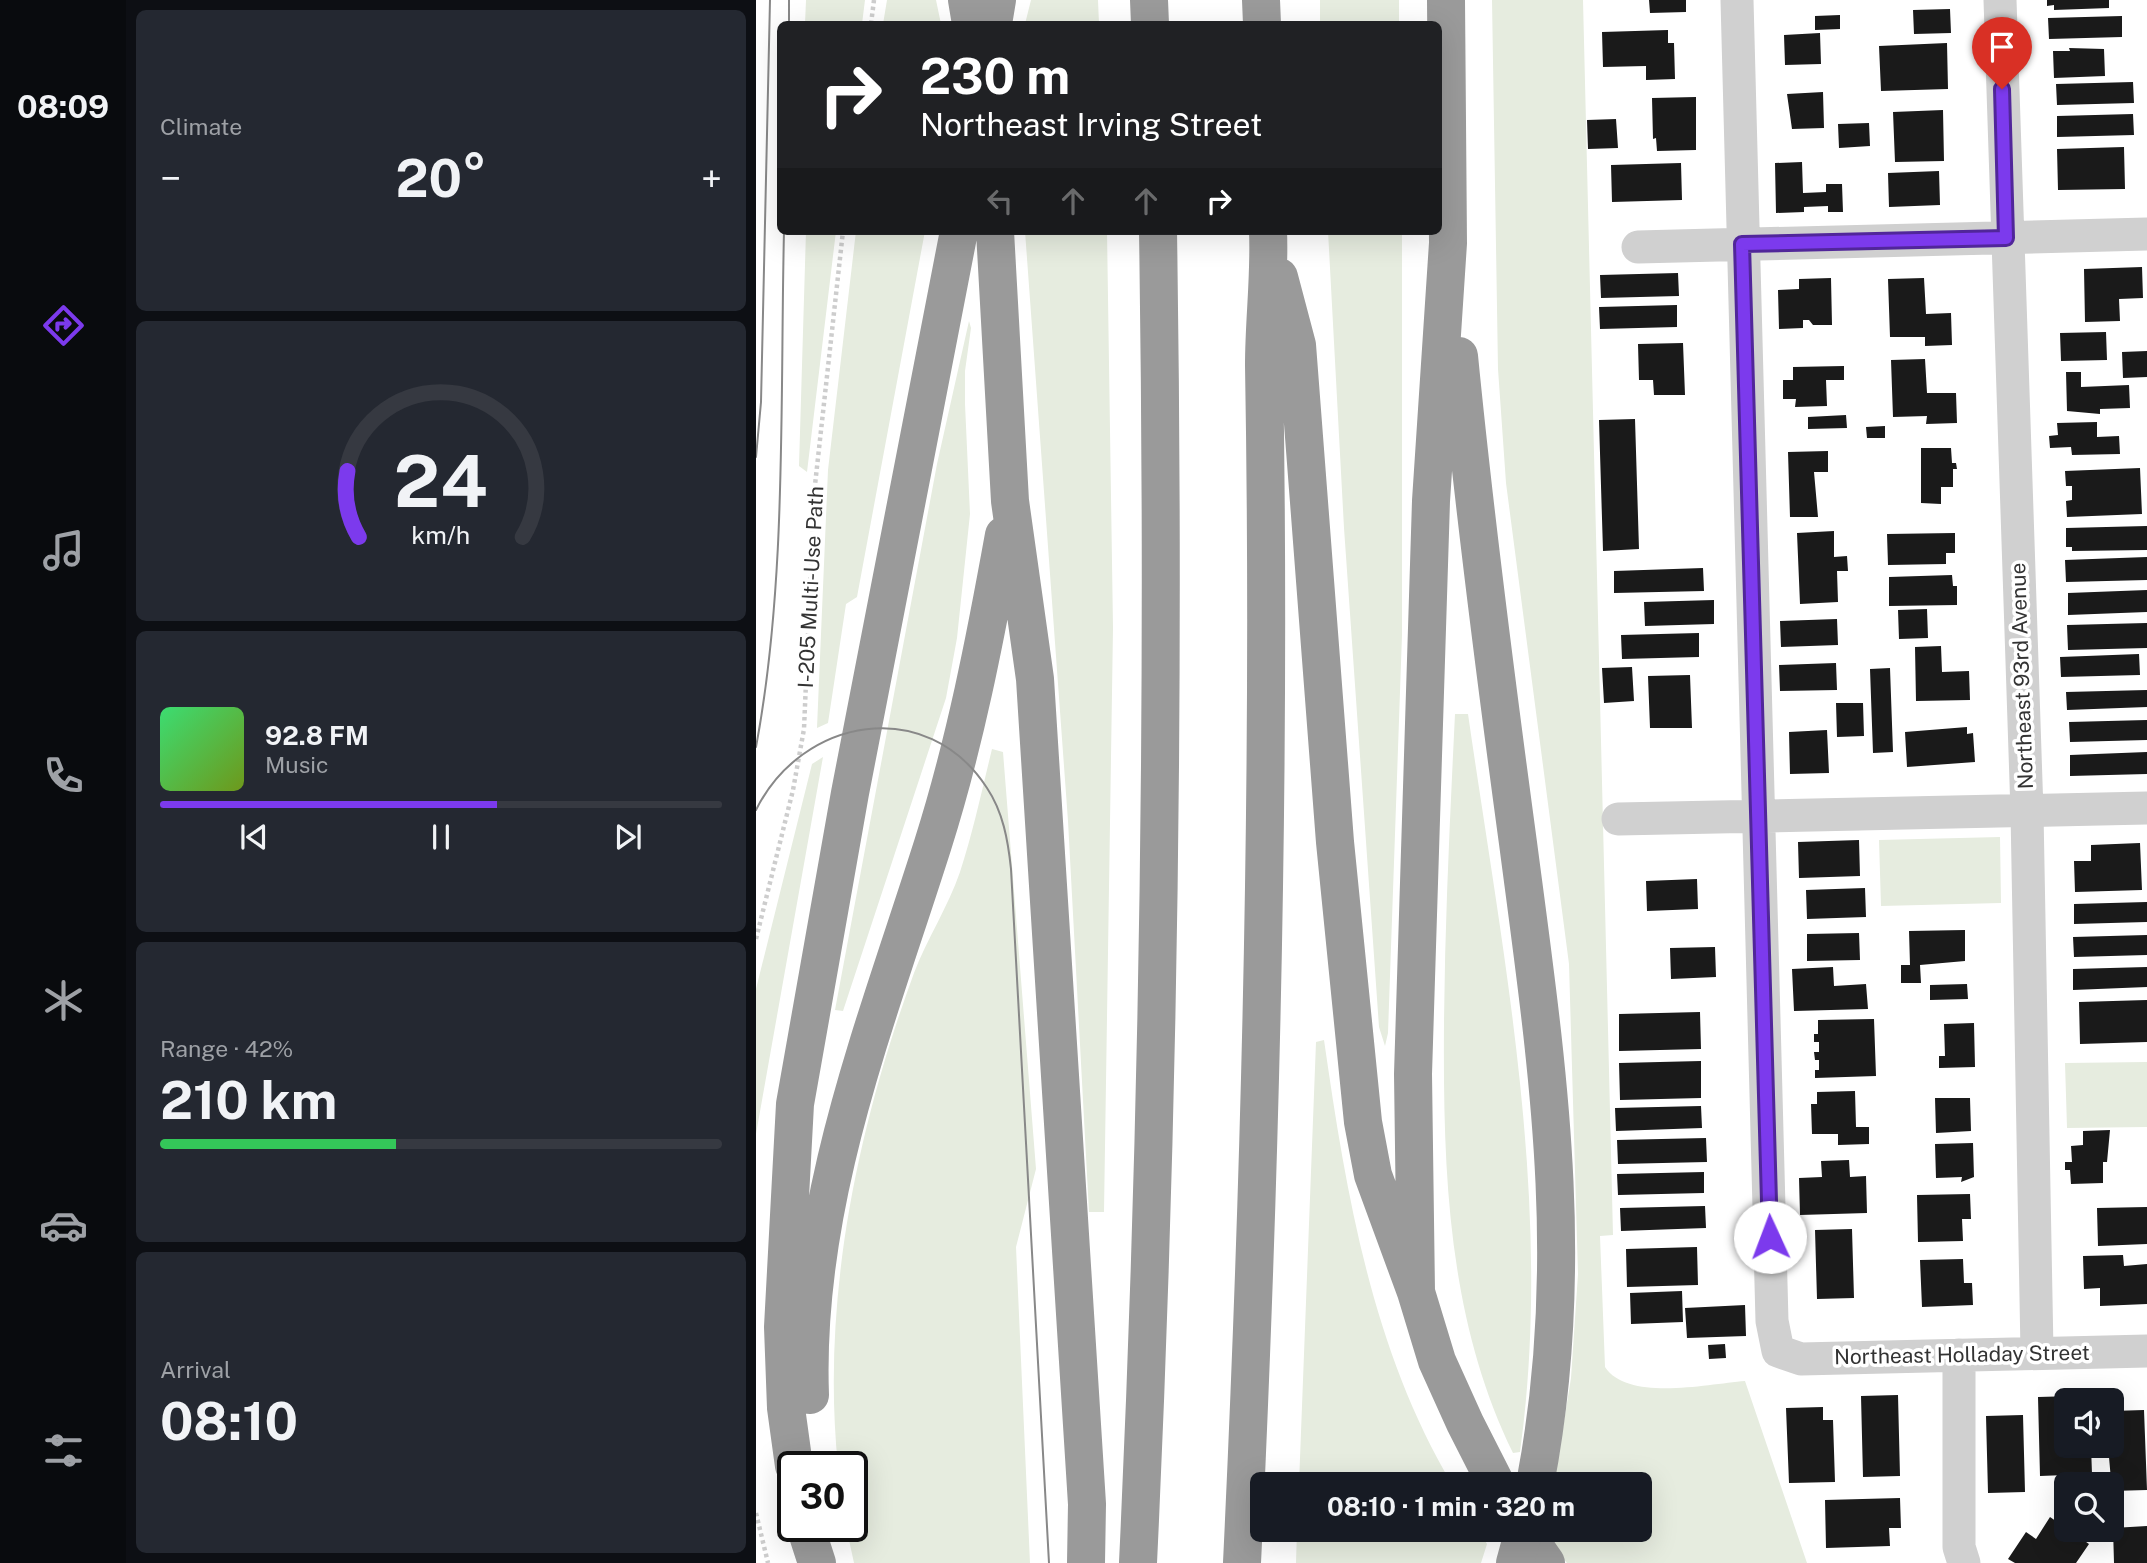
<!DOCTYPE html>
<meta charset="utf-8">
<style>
body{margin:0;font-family:"Public Sans",sans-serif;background:#242831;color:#f1f3f6;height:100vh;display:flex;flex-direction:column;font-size:26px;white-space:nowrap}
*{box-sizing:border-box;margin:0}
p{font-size:23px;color:#9ea1a6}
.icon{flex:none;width:38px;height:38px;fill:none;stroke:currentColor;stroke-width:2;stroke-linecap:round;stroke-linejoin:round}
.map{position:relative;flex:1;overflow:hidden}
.panel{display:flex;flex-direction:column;gap:10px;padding:10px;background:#0d0f14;width:630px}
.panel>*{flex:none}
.guide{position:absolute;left:21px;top:21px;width:665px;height:214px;border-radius:10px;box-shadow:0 7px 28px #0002;background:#202124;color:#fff;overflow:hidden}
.tools{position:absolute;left:1298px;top:1388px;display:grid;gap:14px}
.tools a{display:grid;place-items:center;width:70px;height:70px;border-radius:10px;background:#171b24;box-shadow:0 7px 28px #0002;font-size:35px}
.speed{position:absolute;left:21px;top:1451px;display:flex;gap:14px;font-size:35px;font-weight:700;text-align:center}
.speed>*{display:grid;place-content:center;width:91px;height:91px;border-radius:50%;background:#171b24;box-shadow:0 7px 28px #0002;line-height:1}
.speed .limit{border:4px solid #111;border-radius:10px;background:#fff;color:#111}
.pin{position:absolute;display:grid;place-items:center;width:60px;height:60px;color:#fff;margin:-72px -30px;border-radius:50% 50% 50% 0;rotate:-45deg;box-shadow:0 0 7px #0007}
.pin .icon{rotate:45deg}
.me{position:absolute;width:77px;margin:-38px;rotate:358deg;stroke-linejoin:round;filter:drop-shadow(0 0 5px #0008)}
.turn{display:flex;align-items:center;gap:24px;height:147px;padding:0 28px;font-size:32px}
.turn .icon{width:91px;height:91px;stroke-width:2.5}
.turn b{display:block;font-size:49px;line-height:60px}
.lanes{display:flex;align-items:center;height:66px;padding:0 28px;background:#0003;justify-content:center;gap:35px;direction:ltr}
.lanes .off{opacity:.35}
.big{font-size:52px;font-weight:700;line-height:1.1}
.panel .card{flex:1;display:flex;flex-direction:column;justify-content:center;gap:10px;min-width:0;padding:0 24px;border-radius:10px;background:#242831}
.panel .dial{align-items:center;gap:0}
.dial svg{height:182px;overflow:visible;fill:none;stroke:#363941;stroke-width:7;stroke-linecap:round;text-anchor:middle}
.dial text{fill:#f1f3f6;stroke:none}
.song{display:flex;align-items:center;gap:21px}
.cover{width:84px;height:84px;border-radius:10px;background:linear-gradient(135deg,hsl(140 70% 55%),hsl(80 70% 35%))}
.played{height:7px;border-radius:4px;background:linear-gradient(90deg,#7c3aed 60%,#363941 60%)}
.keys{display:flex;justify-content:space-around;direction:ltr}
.heat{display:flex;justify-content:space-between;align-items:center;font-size:38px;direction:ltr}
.charge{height:10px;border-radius:5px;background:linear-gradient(90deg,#34c759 42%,#363941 0)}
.trip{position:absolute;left:494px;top:1472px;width:402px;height:70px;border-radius:10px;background:#171b24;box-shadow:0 7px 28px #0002;font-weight:700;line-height:70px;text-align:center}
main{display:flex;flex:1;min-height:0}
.dock{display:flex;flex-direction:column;width:126px;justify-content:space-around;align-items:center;background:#090b0e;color:#9ea1a6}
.dock .icon{width:49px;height:49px}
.dock .selected{color:#7c3aed}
.dock b{font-size:32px;color:#f1f3f6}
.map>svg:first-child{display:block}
.green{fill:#e6ecdf}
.building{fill:#1a1a1a}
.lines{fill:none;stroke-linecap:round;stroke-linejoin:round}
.path{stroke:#cdcdcd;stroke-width:4.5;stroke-dasharray:3.5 3.5;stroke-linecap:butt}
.minor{stroke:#d0d0d0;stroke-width:33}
.motorway{stroke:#9a9a9a;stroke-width:38}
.tram{stroke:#888;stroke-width:2}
.motorway-bridge{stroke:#9a9a9a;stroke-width:38}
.route-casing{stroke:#51269a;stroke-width:18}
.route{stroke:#7c3aed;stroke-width:12}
.labels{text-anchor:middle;stroke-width:7;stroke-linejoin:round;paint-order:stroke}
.street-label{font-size:21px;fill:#333;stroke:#fff}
</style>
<main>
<nav class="dock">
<b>08:09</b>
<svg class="icon selected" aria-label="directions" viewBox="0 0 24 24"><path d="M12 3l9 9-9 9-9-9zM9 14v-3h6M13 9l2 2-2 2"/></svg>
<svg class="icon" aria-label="music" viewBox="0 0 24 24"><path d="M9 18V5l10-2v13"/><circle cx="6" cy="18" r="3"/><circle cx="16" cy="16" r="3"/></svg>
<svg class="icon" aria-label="phone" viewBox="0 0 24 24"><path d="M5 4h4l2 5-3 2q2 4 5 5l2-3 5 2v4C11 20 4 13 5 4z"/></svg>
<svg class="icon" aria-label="climate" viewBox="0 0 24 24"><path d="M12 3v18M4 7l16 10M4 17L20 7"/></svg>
<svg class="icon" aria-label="car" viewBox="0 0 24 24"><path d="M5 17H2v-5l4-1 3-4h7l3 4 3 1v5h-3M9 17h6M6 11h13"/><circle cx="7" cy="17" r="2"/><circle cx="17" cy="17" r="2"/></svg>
<svg class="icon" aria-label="filters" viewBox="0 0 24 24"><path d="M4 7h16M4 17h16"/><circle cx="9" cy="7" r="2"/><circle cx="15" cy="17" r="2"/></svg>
</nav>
<section class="panel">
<div class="card"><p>Climate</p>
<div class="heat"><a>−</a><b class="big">20°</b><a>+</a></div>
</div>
<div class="card dial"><svg viewBox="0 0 100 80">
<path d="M14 69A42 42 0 1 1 86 69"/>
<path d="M14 69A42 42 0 0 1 9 40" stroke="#7c3aed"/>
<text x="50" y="56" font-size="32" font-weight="700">24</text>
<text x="50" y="72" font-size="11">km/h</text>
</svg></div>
<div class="card">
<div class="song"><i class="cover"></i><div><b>92.8 FM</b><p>Music</p></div></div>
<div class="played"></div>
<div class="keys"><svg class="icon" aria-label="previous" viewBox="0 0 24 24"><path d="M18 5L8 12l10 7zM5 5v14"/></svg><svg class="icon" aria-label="pause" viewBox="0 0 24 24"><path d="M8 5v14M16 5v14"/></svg><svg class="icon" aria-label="next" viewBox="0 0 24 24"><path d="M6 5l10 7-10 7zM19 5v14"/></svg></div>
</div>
<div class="card"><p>Range · 42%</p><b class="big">210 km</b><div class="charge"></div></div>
<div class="card"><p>Arrival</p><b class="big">08:10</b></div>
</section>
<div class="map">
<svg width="1391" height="1563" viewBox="0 0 1391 1563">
<rect width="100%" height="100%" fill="#fff"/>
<path class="green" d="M50 0H109L106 24H49Z
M131 0H180L185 24H127Z
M275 0H342L343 24H269Z
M564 0H643V24H564Z
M736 0H827L857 1235 844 1236 849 1367C872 1402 951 1384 989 1381L1051 1563H811L787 1534 788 1530H884V1484H798L815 1378 822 1274 813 964 750 483 742 369Z
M50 231H80L51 472 43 466Z
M100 231H169L101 597 90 604 72 723 61 728 72 470Z
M269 231H351L357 628 348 1212H333L312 821Z
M572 231H646V635L632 1033 629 1046 623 1027 588 528Z
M213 321 215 328 209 371V404L214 514 201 638 190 698 87 1011 79 1010 181 464Z
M699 714H712C747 957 798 1206 764 1452L757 1453C691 1318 687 1169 688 1022 689 919 694 817 699 714Z
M236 749 247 752 280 1169 260 1247 274 1563H98L90 1526H96V1466H82C65 1301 101 1128 158 973 171 939 192 907 204 872 217 832 226 790 236 749Z
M67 757 0 1134V989L56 764Z
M1244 837 1245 903 1125 906 1123 840Z
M568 1040C590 1193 616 1350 696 1484H543L560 1042Z
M1391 1062V1127L1311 1128 1309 1063Z
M541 1530H723L731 1544 725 1563H540Z"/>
<path class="building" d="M893 0H930V12L894 13Z
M1291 0H1353V8L1298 10V5L1291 6Z
M1194 9 1195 33 1158 34 1157 10Z
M1084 15V29L1059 30V16Z
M1366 16V37L1293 39 1292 18Z
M912 30V43H918L919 79 890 80V66L847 67 846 32Z
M1064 33 1065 64 1029 65 1028 35Z
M1191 43 1192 89 1125 91 1123 46Z
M1313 48 1348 49 1349 76 1298 78 1297 51H1314Z
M1377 82 1378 103 1301 105 1300 84Z
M1067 92 1068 128 1036 129 1031 94Z
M940 97V150L901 151 900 138 897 139 896 98Z
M1187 110 1188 161 1139 162 1137 112Z
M1377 114 1378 135 1301 137V116Z
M860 119 862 148 832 149 831 120Z
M1113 123 1114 146 1083 148 1082 124Z
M1368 147 1369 189 1302 190 1301 149Z
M1046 162 1047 193 1070 192V184H1086L1087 212H1072V206L1048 207V212L1020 213 1019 163Z
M925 163 926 200 856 202 855 165Z
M1183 171 1184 205 1133 207 1132 173Z
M1386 267 1387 298 1363 299 1364 321 1329 322 1328 269Z
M922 273 923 296 845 298 844 275Z
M1075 278 1076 325H1057L1053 320H1047V328L1023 329 1022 290 1043 289V279Z
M1168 278 1170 314 1195 313 1196 345 1169 346V337H1134L1132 279Z
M921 305V327L844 329 843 307Z
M1350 332 1351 360 1305 361 1304 333Z
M927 343 929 395H898L897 380H883L882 344Z
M1391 351V377L1367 378 1366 352Z
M1169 359 1171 393H1200L1201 423 1170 424 1171 416 1137 417 1135 360Z
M1088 366V380H1070L1071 406 1039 407 1040 399H1027V380H1037V367Z
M1310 372H1325V387L1373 385 1374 408 1344 409V414L1311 411Z
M1090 415 1091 428 1052 429V417Z
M879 419 883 549 847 551 843 420Z
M1341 422V437L1363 436 1364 454 1316 455 1315 447 1294 448 1293 436 1302 435 1301 423Z
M1129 426V438H1111L1110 427Z
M1165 448H1195L1196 463H1200L1201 469H1197V487H1185V504L1165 503Z
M1072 451V472H1058L1062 517H1034L1032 452Z
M1384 468 1386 514 1311 517 1310 501 1316 500V486H1310L1309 471Z
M1391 526V550L1316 551V547H1310V528Z
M1078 531V557L1091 556 1092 571H1081L1082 602 1044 604 1041 533Z
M1199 533V553H1190V564L1132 565 1131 534Z
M1391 557V580L1310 582 1309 560Z
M947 568 948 591 858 593V571Z
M1196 575 1197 586H1201V605L1133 606V577Z
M1391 590V612L1312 615V593Z
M958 600V624L889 626 888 602Z
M1171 609 1172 638 1143 639 1142 610Z
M1081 619 1082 645 1025 647 1024 621Z
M1391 623V648L1312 650 1311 625Z
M943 633V657L866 659 865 635Z
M1185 646 1186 672 1213 671 1214 700 1160 701 1159 647Z
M1383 654 1384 675 1305 677 1304 657Z
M1080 663 1081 690 1024 691 1023 665Z
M876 667 878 701 848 703 846 668Z
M1134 668 1137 752 1117 753 1114 669Z
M934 675 936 728H894L892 676Z
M1391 690V707L1311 710 1310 692Z
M1080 703H1107L1108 736 1081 737Z
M1391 720V740L1314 742 1313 722Z
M1211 727V734L1217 733 1219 762 1151 767 1149 732Z
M1071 730 1073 773 1034 774 1033 732Z
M1391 752V774L1314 776V755Z
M1103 840 1104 876 1043 878 1042 842Z
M1384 843 1386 890 1319 892 1318 861H1335V845Z
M941 879 942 909 891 911 890 881Z
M1109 888 1110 917 1051 919 1050 890Z
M1391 902V922L1318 924V904Z
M1209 930V961L1164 965 1165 983H1145V965H1154L1153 931Z
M1103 933 1104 960 1051 961V934Z
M1391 935V955L1318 957 1317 937Z
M959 947 960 977 915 979 914 948Z
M1077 967 1078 986 1110 984 1112 1009 1038 1011 1036 969Z
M1391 967V987L1317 990V969Z
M1211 984 1212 999 1174 1000V985Z
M1391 1000V1042L1324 1044 1323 1002Z
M944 1012 945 1049 863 1051V1014Z
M1118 1019 1120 1076 1059 1078V1070H1063V1060H1059L1058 1052H1063V1042H1058V1034H1062V1020Z
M1218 1023 1219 1067 1183 1068V1056H1189L1188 1024Z
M945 1061V1098L864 1100 863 1063Z
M1099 1091 1100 1127H1113V1144L1082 1145V1134H1056L1055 1104H1061V1092Z
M1179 1098H1214L1215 1131 1180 1133Z
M945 1106 946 1128 860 1131 859 1108Z
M1354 1130 1351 1162H1347V1183L1315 1184 1314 1170H1309V1162H1316L1315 1146 1327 1145V1131Z
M950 1138 951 1162 862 1164 861 1140Z
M1217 1143 1218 1177 1205 1182 1206 1177 1180 1178 1179 1144Z
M1093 1160 1094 1177 1110 1176 1111 1213 1044 1215 1043 1178 1066 1177 1065 1161Z
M948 1172V1193L862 1195 861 1174Z
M1214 1194 1215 1219H1206L1207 1241 1162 1242 1161 1195Z
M949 1206 950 1228 865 1231 864 1208Z
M1391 1207V1244L1342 1246 1341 1208Z
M1096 1229 1098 1298 1061 1299 1059 1230Z
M941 1247 942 1285 871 1287 870 1249Z
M1367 1255 1368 1266 1391 1264V1304L1344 1306V1288L1328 1289 1327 1256Z
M1207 1259 1208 1283H1216L1217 1305 1166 1307 1164 1260Z
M926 1291 927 1322 875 1324 874 1293Z
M989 1305 990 1336 931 1338 929 1308Z
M969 1344 970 1358 953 1359 952 1345Z
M1142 1395 1144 1476 1107 1477 1105 1396Z
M1318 1396V1400H1311V1446H1335L1336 1474 1284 1476 1282 1397Z
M1067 1407V1420H1077L1079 1482 1033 1483 1030 1408Z
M1388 1410 1391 1490 1356 1491 1352 1446H1356V1411Z
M1267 1415 1269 1492 1232 1493 1230 1416Z
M1144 1498 1145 1528H1133L1134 1546 1070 1548 1069 1500Z
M1294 1517 1333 1544 1320 1563H1259L1252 1559 1270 1532 1280 1539Z
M1391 1526V1563H1358L1357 1528Z"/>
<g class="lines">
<path class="path" d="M115 24 118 0
M0 939 37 790 48 729 58 494 87 231
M0 1513 12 1563"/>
<path class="minor" d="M981 0 1016 1321 1022 1351 1045 1359 1391 1351
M1244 0 1271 812 1281 1352
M882 247 1391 234
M862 819 1391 808
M1203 1355V1547L1208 1563"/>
<path class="motorway" d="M211 0 215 24
M393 0 394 24
M505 0 506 24
M237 24 241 0
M239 231 254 501 279 679 331 1504 330 1563
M523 277 541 345 579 842 607 1122 617 1175 660 1292 681 1361 709 1423 740 1484
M703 356C719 519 740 681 762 843 791 1064 822 1262 779 1484
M660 1292 657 1074 675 501 692 243 690 0
M54 1395C47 1203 120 1024 177 844 209 743 229 640 248 535
M38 1466 30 1408 27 1327 39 1104 94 793 203 231
M49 1526 61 1563
M767 1530 790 1563
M382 1563C403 1119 409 675 402 231
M486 1563C505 1164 515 764 508 365 508 320 514 276 512 231"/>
<path class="tram" d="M33 24V0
M0 457 5 402 14 0
M0 747C31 582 24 399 28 231
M0 810C46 717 171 695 231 788 247 812 252 840 255 869L293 1563"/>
<path class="motorway-bridge" d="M759 1563 768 1530"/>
</g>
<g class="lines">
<g class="route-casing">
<path id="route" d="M1014 1237 986 244 1250 238 1246 89"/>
</g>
<use href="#route" class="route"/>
</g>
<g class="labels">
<g class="street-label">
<text transform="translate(55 587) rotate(-87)" y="7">I-205 Multi-Use Path</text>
<text transform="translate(1266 676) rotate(-92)" y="7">Northeast 93rd Avenue</text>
<text transform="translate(1206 1355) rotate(-1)" y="7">Northeast Holladay Street</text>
</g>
</g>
</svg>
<div class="tools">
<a><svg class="icon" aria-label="sound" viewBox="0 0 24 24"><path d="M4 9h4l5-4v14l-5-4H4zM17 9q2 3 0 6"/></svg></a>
<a><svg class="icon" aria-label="search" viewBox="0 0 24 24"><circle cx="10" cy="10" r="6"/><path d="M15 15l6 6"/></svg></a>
</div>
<div class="speed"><div class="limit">30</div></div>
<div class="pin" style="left:1246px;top:89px;background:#d93025"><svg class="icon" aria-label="arrive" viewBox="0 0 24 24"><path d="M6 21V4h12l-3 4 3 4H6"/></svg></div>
<svg class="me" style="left:1014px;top:1237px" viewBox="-20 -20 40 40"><circle r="19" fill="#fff"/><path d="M0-13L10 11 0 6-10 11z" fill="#7c3aed"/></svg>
<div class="trip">08:10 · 1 min · 320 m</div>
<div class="guide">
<div class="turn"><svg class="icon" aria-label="right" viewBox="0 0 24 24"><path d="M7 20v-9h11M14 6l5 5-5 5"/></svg><div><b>230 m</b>Northeast Irving Street</div></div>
<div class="lanes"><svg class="icon off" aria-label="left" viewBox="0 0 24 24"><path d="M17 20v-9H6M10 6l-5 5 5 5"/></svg><svg class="icon off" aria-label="ahead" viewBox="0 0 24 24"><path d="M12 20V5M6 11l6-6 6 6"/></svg><svg class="icon off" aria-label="ahead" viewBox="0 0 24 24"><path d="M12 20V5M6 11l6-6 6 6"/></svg><svg class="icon" aria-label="right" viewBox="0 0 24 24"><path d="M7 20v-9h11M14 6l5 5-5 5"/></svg></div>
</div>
</div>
</main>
